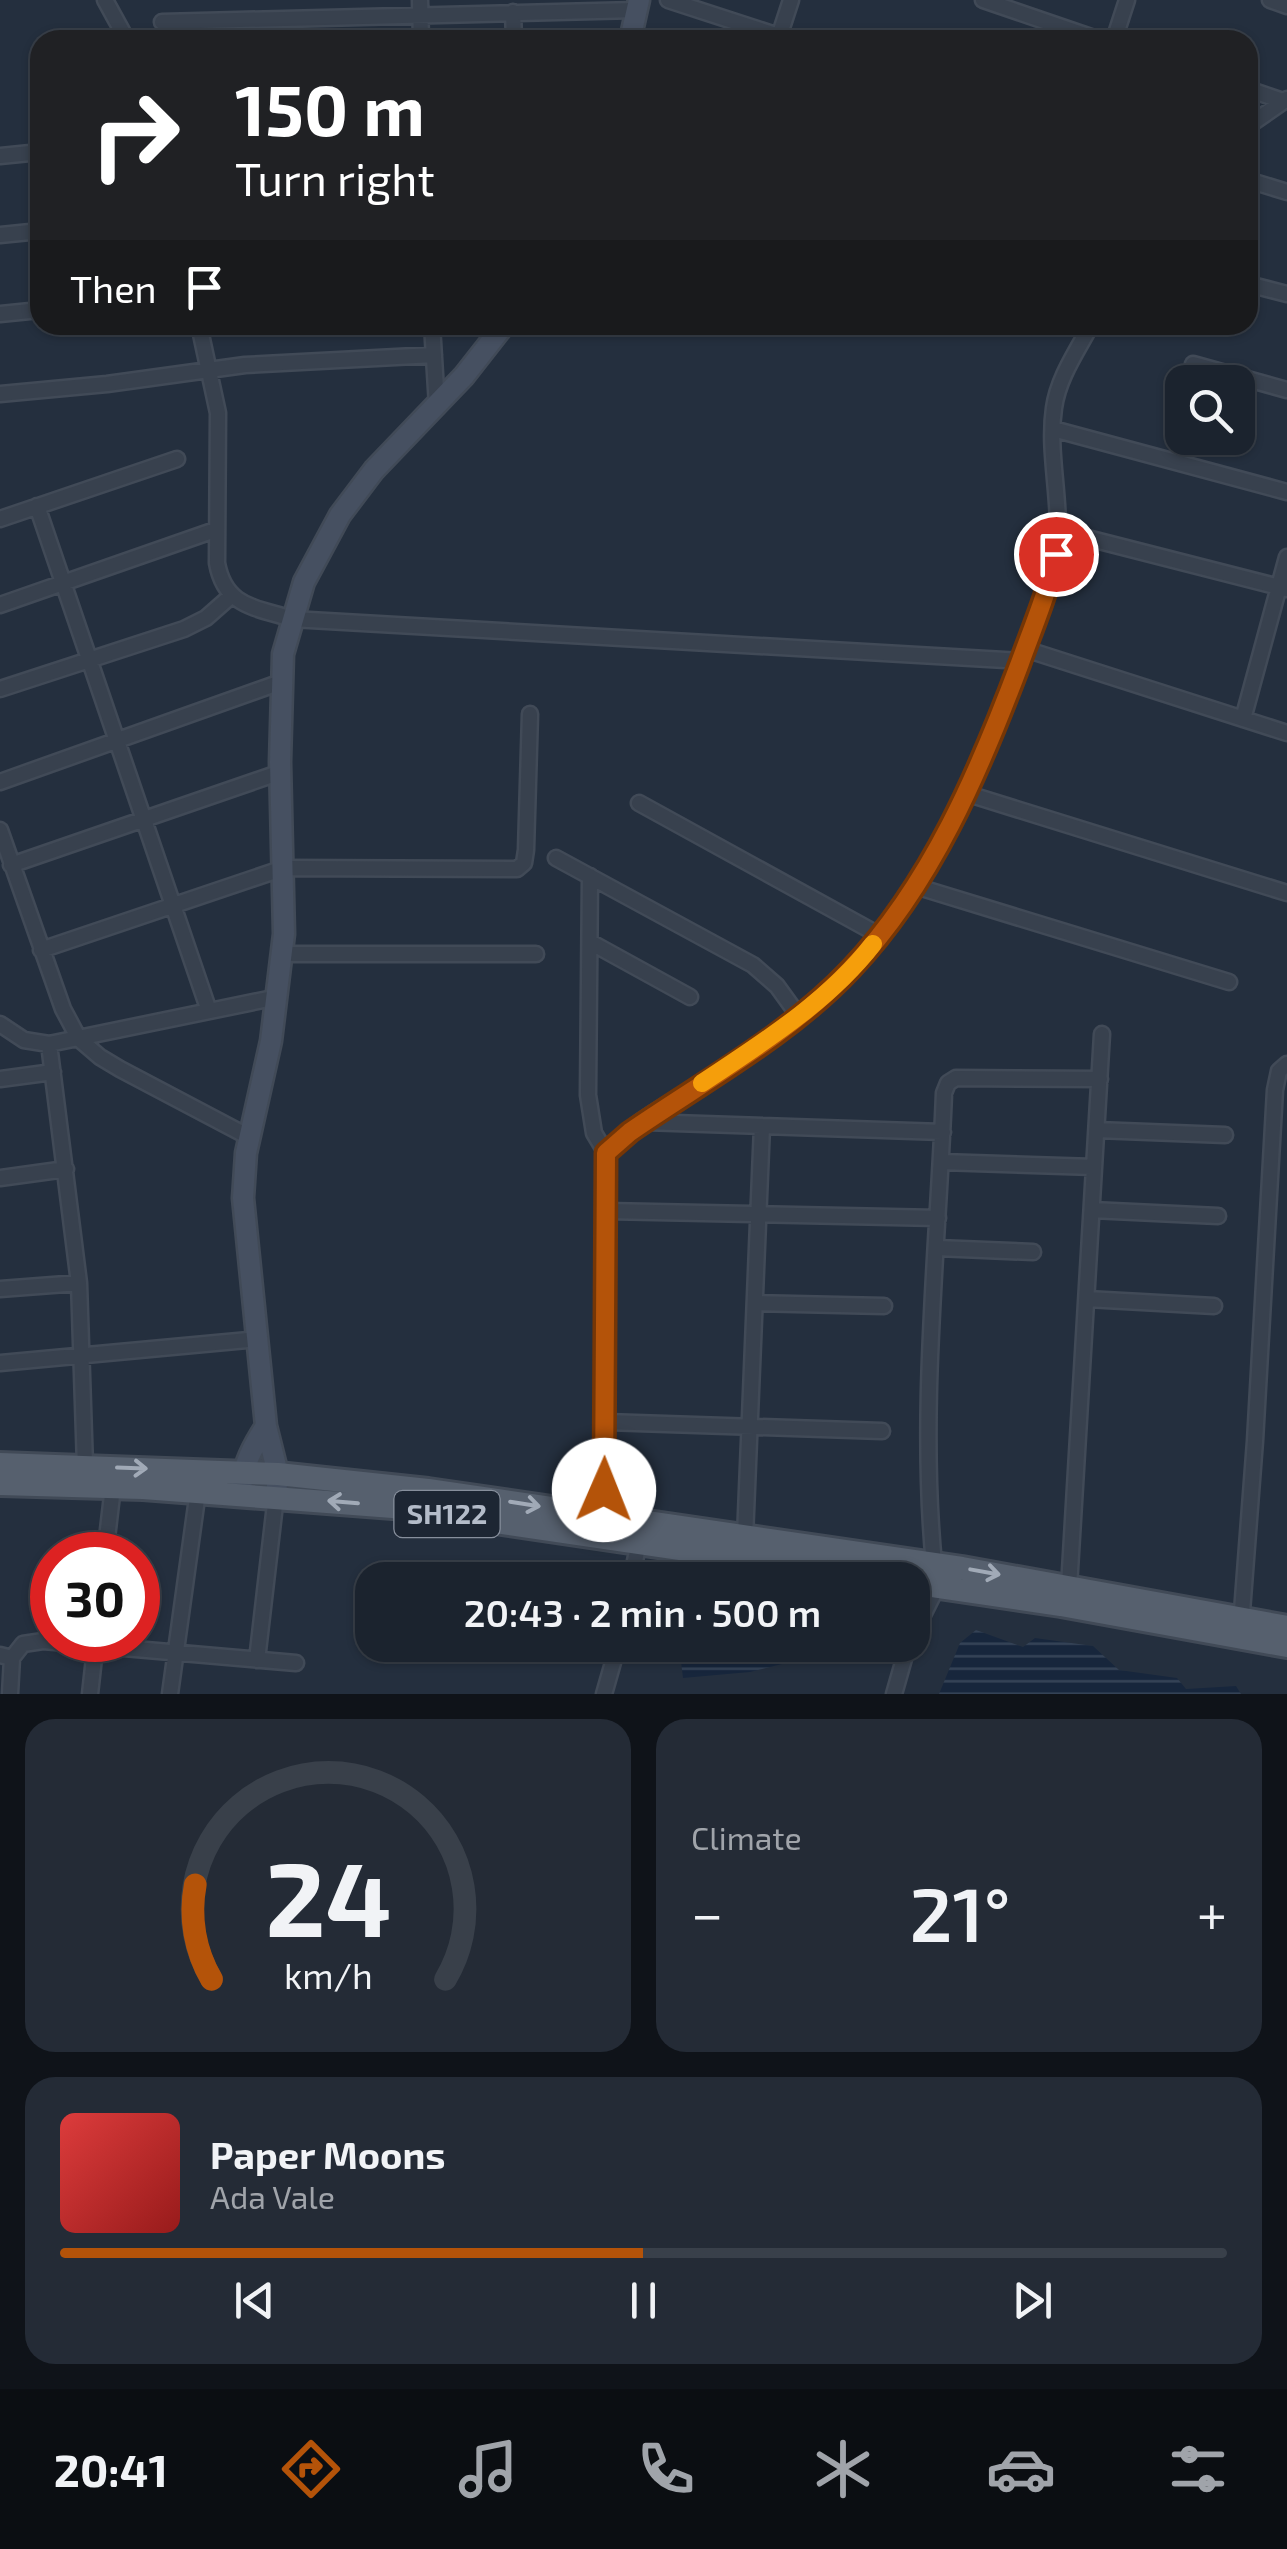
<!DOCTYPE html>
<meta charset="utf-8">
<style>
body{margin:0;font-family:"Exo 2",sans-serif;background:#242b36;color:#f1f3f6;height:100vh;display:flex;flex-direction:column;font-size:38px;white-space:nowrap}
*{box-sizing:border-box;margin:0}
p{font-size:32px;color:#a0a4aa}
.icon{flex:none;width:55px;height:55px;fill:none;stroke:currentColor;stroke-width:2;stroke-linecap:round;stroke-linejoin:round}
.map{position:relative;height:1694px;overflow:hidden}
.panel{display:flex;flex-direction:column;gap:25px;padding:25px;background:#0f1319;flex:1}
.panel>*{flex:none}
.banner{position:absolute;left:30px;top:30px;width:1228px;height:305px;border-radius:30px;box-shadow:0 2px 8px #0004,0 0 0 2px #39404a;background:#202124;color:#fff;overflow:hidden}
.fabs{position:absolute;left:1165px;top:365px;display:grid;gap:20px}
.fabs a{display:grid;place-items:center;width:90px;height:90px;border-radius:20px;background:#1b232e;box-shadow:0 2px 8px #0004,0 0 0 2px #39404a;font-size:50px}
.speed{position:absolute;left:30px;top:1532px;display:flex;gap:20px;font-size:50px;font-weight:700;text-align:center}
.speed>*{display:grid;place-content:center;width:130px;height:130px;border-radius:50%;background:#1b232e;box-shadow:0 2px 8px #0004,0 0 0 2px #39404a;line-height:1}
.speed .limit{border:15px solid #d22;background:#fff;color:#111}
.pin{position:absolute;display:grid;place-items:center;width:85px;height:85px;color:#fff;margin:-42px;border:5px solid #fff;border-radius:50%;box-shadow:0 2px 10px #0007}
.me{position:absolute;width:110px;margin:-55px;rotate:1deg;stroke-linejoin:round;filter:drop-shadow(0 0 8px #0008)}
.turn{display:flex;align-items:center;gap:35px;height:210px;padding:0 40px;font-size:45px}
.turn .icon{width:130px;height:130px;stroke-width:2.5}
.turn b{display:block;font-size:70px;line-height:85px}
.then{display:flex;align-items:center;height:95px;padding:0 40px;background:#0003;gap:20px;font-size:38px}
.big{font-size:75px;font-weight:600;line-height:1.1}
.panel .card{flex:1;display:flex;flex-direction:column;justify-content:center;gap:15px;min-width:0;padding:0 35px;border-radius:30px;background:#242b36}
.panel .dial{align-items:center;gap:0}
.dial svg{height:260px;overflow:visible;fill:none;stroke:#39404a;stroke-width:7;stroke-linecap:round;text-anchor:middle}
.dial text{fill:#f1f3f6;stroke:none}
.song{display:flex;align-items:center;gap:30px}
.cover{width:120px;height:120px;border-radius:15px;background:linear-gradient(135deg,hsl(0 70% 55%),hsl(0 70% 35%))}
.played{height:10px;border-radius:5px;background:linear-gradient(90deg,#b45309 50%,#39404a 50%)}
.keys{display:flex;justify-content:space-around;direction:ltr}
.heat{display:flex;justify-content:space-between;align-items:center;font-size:55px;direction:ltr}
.panel .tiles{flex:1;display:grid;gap:25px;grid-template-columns:1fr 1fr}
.card:last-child{grid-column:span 2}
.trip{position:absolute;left:355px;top:1562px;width:575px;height:100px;border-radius:30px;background:#1b232e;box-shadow:0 2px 8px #0004,0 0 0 2px #39404a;font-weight:600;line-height:100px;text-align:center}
.dock{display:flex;height:160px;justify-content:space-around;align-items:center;background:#0b0e12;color:#a0a4aa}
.dock .icon{width:70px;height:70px}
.dock .selected{color:#b45309}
.dock b{font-size:45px;color:#f1f3f6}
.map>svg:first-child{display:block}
.water{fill:url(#water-rules)}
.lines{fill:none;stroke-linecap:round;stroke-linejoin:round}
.street-casing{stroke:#414a57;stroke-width:19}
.secondary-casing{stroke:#414a57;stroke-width:25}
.primary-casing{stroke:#414a57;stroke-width:28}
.street{stroke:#38414e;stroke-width:14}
.secondary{stroke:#465061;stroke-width:20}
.primary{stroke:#56606e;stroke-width:22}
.oneway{stroke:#a1aab7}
.route-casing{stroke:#753606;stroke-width:25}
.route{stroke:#b45309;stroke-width:18}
.slow{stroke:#f59e0b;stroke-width:18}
.labels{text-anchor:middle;stroke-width:10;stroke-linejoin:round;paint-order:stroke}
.shield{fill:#1d2633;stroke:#878f9c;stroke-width:2.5}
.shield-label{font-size:28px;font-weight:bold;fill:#b4bcc9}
</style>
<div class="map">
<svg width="1287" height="1694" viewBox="0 0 1287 1694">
<defs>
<pattern id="water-rules" width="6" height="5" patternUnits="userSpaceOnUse" patternTransform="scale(2.5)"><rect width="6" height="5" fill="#17263c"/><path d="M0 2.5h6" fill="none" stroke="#364457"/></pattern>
</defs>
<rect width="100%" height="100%" fill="#242f3e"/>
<path class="water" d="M976 1630 1023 1647 1035 1638 1093 1646 1119 1670 1177 1678 1186 1689 1236 1686 1241 1694H939L960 1643Z
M679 1645H883L858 1652 846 1648 750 1672 683 1678Z"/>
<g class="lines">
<g class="street-casing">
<path id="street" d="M105 0 127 40
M420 0 421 40
M668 0 791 40
M983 0 1100 40
M1270 0 1287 6
M513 12 514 40
M162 22 636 10
M778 40 791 0
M1114 40 1127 0
M1248 89 1283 101
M1248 126 1287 99
M0 156 40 152
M1248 180 1287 192
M0 235 40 231
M1248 284 1287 294
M0 314 40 310
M199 325 218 413 217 563C225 607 255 607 292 619L1021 661
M432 325 437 406
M1193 364 1287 390
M0 394 107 384 245 365 434 355
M1053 429 1287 492
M37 506 209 1011
M0 519 177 459
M1056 530 1287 589
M0 605 215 530
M1025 649 1287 733
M0 689 184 629 206 618 231 596
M1243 719 1287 557
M0 782 281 682
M965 793 1287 893
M639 803 879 935
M0 830 63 1009 79 1039 100 1057 120 1069 249 1137
M556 858 753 965 777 986 798 1015
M11 865 281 772
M590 876 588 1095 594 1133 606 1153
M915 886 1229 982
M590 942 690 997
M41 950 284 868 517 869 524 863 526 850 530 714
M283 954H536
M0 1024 24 1040 49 1044 278 997
M49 1044 79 1283 85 1466
M0 1079 53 1072
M644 1122 943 1132
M1097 1130 1225 1135
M941 1162 1094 1167
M0 1178 66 1169
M1092 1210 1218 1216
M606 1211 938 1218
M937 1248 1033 1252
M0 1289 79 1283
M1087 1299 1214 1306
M755 1303 884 1306
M0 1363 259 1339
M606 1422 882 1431
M603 1520 606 1153C631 1121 677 1100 710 1078 794 1022 858 973 914 887 960 818 992 738 1021 661 1034 626 1050 590 1056 552 1063 505 1047 455 1054 408 1058 378 1077 351 1091 325
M745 1537 762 1126
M105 1555 113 1487
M934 1564C919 1410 938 1248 944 1093L948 1083 956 1078 1100 1079
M631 1580 639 1542
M1069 1587 1102 1034
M1241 1625 1255 1441 1275 1090 1279 1071 1287 1064
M912 1637 940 1581
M0 1655 12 1658 10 1694
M12 1658 23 1644 43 1641 296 1663
M257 1660 276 1496
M90 1694 96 1640
M170 1694 198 1491
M604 1694 618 1645
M894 1694 908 1645"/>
</g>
<g class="secondary-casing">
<path id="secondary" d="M630 40 639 0
M241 1488C243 1465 253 1446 266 1426
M276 1496 278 1474 266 1426 243 1198 246 1153 271 1041 284 934 280 762 283 654 304 582 340 515 374 470 464 376 504 325"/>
</g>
<g class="primary-casing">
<path id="primary" d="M0 1464 278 1474 428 1490 962 1568 1287 1627
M0 1484 143 1488 393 1507 890 1580
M912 1583 1061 1605 1287 1646"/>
</g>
<use href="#street" class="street"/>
<use href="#secondary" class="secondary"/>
<use href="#primary" class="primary"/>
</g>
<defs><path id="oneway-shaft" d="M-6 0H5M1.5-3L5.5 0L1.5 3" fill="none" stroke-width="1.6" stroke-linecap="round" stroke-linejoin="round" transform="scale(2.5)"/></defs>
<g class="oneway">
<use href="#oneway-shaft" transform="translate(132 1468) rotate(2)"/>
<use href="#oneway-shaft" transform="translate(343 1502) rotate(-175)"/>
<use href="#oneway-shaft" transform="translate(525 1504) rotate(9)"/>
<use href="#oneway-shaft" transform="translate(985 1572) rotate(10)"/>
</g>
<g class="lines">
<g class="route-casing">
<path id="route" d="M604 1490 606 1153 630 1132C704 1081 789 1035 851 969 931 885 980 770 1020 663 1033 627 1048 592 1056 554"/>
</g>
<use href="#route" class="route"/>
<path class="slow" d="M702 1083C762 1043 828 1002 873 944"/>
</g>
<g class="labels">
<rect class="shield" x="394.5" y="1491" width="105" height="46" rx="8"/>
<g class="shield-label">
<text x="447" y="1524">SH122</text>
</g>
</g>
</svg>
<div class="fabs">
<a><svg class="icon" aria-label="search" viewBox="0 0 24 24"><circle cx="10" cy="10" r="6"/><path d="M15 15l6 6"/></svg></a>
</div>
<div class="speed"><div class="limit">30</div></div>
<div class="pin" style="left:1056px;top:554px;background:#d93025"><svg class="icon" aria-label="arrive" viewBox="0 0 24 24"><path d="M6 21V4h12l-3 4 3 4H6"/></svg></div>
<svg class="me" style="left:604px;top:1490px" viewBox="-20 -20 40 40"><circle r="19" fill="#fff"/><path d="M0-13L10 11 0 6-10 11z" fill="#b45309"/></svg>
<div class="trip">20:43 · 2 min · 500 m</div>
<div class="banner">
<div class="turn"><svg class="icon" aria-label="right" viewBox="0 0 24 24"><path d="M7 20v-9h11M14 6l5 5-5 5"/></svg><div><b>150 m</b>Turn right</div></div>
<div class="then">Then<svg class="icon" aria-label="arrive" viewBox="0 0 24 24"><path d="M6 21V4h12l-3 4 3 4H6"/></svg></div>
</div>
</div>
<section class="panel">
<div class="tiles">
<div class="card dial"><svg viewBox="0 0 100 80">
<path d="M14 69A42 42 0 1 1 86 69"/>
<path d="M14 69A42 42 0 0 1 9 40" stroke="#b45309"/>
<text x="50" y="56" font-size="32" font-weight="700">24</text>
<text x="50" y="72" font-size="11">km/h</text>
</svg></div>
<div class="card"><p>Climate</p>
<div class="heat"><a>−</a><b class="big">21°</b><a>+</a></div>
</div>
<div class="card">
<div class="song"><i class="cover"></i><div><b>Paper Moons</b><p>Ada Vale</p></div></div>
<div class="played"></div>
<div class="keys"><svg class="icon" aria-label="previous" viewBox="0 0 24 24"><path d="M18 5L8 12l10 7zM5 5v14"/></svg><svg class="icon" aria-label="pause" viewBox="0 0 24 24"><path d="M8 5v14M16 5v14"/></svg><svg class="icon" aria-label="next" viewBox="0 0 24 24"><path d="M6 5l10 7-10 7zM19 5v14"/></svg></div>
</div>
</div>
</section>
<nav class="dock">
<b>20:41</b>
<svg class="icon selected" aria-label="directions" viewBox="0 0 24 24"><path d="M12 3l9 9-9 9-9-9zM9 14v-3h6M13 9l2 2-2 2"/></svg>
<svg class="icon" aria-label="music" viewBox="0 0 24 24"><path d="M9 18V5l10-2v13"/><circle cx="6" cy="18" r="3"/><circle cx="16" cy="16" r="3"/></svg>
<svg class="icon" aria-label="phone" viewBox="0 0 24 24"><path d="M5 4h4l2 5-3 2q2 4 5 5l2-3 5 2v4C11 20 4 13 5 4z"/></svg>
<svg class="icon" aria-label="climate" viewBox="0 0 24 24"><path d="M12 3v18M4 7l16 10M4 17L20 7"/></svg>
<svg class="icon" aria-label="car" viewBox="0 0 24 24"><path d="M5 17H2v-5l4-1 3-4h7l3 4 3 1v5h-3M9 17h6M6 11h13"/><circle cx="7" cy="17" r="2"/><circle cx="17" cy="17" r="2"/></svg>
<svg class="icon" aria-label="filters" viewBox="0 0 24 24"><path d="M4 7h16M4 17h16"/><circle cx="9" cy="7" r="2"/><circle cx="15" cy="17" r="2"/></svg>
</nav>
